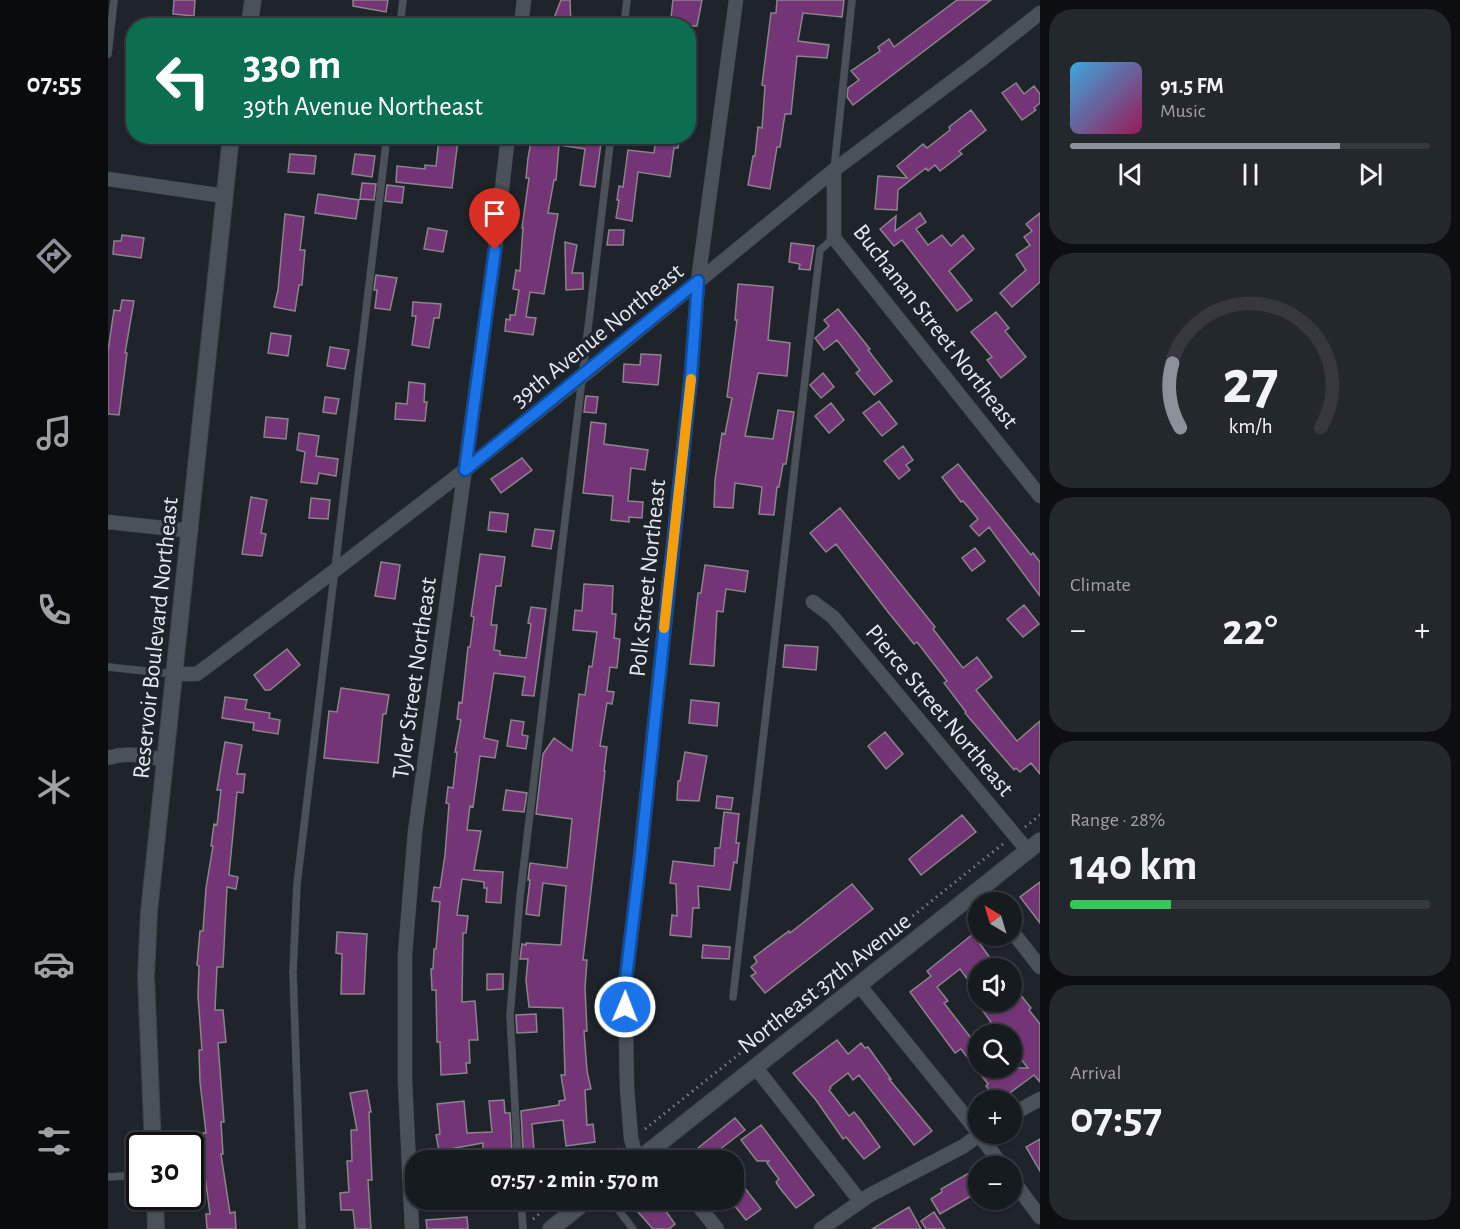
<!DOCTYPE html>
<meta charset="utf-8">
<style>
body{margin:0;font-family:"Alegreya Sans",sans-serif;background:#23282d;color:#f1f3f6;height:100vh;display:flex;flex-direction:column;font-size:22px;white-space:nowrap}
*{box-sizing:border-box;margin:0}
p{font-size:20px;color:#9ea1a5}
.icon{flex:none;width:33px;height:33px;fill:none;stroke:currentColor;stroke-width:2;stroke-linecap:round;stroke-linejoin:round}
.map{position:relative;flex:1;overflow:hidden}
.drawer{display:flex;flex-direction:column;gap:9px;padding:9px;background:#0c0f12;width:420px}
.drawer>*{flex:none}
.banner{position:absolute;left:18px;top:18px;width:570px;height:126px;border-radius:24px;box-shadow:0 2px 4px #0004,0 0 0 2px #35393e;background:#0b6e4f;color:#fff;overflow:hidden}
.needle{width:39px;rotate:322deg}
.controls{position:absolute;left:860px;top:892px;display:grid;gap:12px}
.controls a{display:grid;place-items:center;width:54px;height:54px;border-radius:50%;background:#161b20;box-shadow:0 2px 4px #0004,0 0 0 2px #35393e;font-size:30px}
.speed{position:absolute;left:18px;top:1132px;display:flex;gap:12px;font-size:30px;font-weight:700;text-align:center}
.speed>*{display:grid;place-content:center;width:78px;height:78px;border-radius:50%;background:#161b20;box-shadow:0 2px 4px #0004,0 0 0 2px #35393e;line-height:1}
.speed .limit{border:3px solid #111;border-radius:9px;background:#fff;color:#111}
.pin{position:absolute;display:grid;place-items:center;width:51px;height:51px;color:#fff;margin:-62px -26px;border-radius:50% 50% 50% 0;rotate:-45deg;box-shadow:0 0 6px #0007}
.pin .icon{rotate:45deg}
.me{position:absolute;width:66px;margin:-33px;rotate:1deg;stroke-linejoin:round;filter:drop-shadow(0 0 4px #0008)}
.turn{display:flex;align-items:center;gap:21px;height:126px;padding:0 18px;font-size:27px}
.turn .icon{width:78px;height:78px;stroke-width:2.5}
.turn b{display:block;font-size:42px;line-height:51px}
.big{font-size:45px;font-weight:700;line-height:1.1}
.drawer .tile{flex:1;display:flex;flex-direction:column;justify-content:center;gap:9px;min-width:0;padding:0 21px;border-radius:24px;background:#23282d}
.drawer .dial{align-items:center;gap:0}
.dial svg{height:156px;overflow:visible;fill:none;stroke:#35393e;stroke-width:7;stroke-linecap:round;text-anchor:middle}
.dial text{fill:#f1f3f6;stroke:none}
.song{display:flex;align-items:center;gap:18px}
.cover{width:72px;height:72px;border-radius:9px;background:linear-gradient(135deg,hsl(200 70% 55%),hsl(330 70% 35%))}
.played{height:6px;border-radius:3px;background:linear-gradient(90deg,#8c9099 75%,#35393e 75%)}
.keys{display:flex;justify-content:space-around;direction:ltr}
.heat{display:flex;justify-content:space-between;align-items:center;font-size:33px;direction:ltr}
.charge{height:9px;border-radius:4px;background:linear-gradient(90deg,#34c759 28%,#35393e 0)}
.trip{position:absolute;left:297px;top:1150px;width:339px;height:60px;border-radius:24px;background:#161b20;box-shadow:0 2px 4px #0004,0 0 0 2px #35393e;font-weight:700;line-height:60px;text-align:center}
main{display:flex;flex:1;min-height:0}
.menu{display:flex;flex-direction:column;width:108px;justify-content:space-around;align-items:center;background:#090b0d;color:#9ea1a5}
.menu .icon{width:42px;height:42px}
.menu .on{color:#8c9099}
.menu b{font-size:27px;color:#f1f3f6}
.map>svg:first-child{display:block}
.building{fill:#733575;stroke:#8b838b;stroke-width:1.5;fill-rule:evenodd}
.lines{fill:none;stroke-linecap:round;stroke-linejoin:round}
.service-casing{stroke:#3d4247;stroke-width:8}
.minor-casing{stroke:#3d4247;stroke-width:15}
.tertiary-casing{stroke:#3d4247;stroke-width:18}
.path{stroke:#7a8085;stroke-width:3;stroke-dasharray:1.5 4.5;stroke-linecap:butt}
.service{stroke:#4b5158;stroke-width:7}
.minor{stroke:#4b5158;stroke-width:14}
.tertiary{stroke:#4b5158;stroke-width:16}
.route-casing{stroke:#114b97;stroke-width:15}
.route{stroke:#1a73e8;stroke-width:10}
.slow{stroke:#f59e0b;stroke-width:10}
.labels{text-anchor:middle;stroke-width:6;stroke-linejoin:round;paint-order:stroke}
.street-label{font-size:24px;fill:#e4e9ed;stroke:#1e242a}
</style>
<main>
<nav class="menu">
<b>07:55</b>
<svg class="icon on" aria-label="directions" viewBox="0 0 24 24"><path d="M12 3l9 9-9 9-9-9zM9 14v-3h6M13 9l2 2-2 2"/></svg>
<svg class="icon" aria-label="music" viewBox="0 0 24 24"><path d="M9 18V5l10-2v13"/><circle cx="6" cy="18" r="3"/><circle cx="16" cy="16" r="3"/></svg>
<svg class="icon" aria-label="phone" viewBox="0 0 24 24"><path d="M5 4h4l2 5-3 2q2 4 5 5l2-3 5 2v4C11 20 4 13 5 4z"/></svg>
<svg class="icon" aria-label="climate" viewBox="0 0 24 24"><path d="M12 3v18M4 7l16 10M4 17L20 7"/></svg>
<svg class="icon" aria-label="car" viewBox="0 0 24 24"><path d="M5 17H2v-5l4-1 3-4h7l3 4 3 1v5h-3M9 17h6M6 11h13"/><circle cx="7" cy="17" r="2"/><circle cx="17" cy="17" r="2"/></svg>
<svg class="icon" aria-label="filters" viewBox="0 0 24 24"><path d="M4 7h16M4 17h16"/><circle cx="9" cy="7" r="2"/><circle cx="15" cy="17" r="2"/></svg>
</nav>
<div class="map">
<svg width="932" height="1229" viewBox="0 0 932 1229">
<rect width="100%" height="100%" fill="#1e242a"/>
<path class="building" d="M66 0H87L86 16 65 14Z
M245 0H280L278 12 245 6Z
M453 0H462L463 26H443Z
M565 0H594L589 26H562Z
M669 0H736L734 17 695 13 690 41 721 45 719 58 689 56 683 114H677L672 147H669L662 189 640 185 645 156H647L650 127 654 128 657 86 654 85 663 13H668Z
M849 0H883L745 105 739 97 740 88 751 80 743 71 772 51 770 47 781 39 786 47Z
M908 83 916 94 926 86 932 94V103L926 108 928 110 914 120 894 93Z
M863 110 878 130 851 151 854 154 832 171 827 165 820 171 818 168 790 190 789 210 767 209 770 176 799 178 789 166 815 144 819 148 842 130 841 127Z
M424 136H494L487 187 472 185 477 149 451 145 448 180H446L440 213 450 214 436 294 422 292 418 317 428 318 425 335 397 331 398 319 402 320V315H407L411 290 405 289 408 270 412 271 415 228H414L421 178H418L420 158Z
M538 136H572L570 148H566L562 177 530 172 524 221 508 218 511 200H509L511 186 515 187 520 150 546 153 547 145 537 143Z
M331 138 350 140 344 188 288 182 289 166 317 169V165L328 166Z
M182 154 208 156 206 174 180 172Z
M247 154 267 156 264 177 244 174Z
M254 183 268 184 266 200 252 199Z
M279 185 296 187 294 203 277 201Z
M210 194 251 200 248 219 207 213Z
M812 213 818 222 808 229 820 245 834 235 843 246 855 235 866 249 841 271 864 300 849 311 794 240 786 246 772 229 788 216 787 231Z
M932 213V282L904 307 892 293 918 270 908 255 922 245 916 237 924 231 918 224Z
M177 214 196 217 192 250H197L194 285H191L187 311 166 307 170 290Z
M320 228 339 231 335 252 316 249Z
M501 230H516L515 245H499Z
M14 235 36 238 33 258 5 254 6 241H13Z
M457 242 469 245 464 273H475V289L458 290Z
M683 243 706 246 702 270 691 269 692 264 681 262Z
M268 275 289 278 282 310 267 308 269 290H266Z
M630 284 665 287 660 340 682 343 679 376 650 373 637 436 665 439 670 410 686 412 678 464H675L671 487H669L666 515 651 514 654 487 627 483 625 508 606 507 607 480 614 433 617 434 624 398 619 397 629 320H627Z
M14 300 26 301 17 353H19L11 415 0 414V351L6 310 12 311Z
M305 302 333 304 331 318H326L321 348 304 345 308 316H304Z
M730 309 762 349 760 350 784 381 766 395 748 373 752 370 729 340 716 350 707 338 721 326 716 320Z
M888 312 901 328 897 331 918 357 893 378 879 360 884 357 863 332Z
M163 333 183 336 180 356 160 353Z
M222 347 241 350 237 369 219 366Z
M533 354 553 355 550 385 515 382 516 364 532 365Z
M715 373 726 387 713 398 702 385Z
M301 382 317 384 316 402H319L317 421 287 419 288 403 299 404Z
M478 396 490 397 488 413 476 412Z
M217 397 231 399 228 414 215 412Z
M771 401 789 424 774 436 755 413Z
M723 403 736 420 721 433 707 416Z
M158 417 180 419 178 439 156 437Z
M483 422 498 424 496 444 540 450 537 470 523 468 520 501 535 502 534 518 521 517V522L503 520 505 496 475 493Z
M191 433 211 436 208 456 230 459 228 476 211 473 209 484 193 482 197 452 189 450Z
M795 446 805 460 798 465 802 470 791 479 776 461Z
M414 458 424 470 393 493 383 479Z
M850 464 923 555 925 553 932 562V596L881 527 871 536 862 526 870 519 855 501 853 502 834 477Z
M143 497 159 500 153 533 158 534 154 556 134 554Z
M203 498 222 500 220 519 201 518Z
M732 508 827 627 825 629 855 668 869 657 884 677 868 690 909 741 932 721V774L923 763 912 772 908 768 906 770 857 713 858 712 836 683 839 681 809 642 806 644 780 612 728 544 718 552 702 533Z
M382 512 400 514 398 532 380 530Z
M427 529 446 531 443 549 424 546Z
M867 548 877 561 864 571 854 558Z
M372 554 397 557 393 586H388L383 625H389L386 650 392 651V655L418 658 423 624 420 623 423 607 438 609 426 696 414 695 417 677 386 673 376 738 390 741 387 758 372 756 365 807 362 806 359 830 373 831 366 870 395 872 393 903 378 902 379 888H376V882L354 879 349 915 360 916 358 933H355L354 1002 367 1001 370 1040H361L362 1063H358L359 1073 333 1075 332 1042H329L328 990H324L323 969H325L326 949H328L332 902 324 901 326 887 332 888 337 855 341 804 338 803 340 787 345 788 349 752H347L353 720 349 719 351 702 354 703 360 647H362L366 617 363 616Z
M273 562 292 565 287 599 267 596Z
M597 565 640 571 637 592 618 589 615 612 609 611 606 666 582 664 590 593H593Z
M476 584 505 586 504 614H508L506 638 512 639 509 668 502 667 499 691 506 692 504 704 499 703 492 746 499 747 496 771H497L475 960H479L477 988 479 1031H476L479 1071 483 1089 477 1090 479 1125 485 1124 487 1142 458 1146 455 1120 424 1124 426 1150H415L413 1111 451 1105V1101L457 1100 453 1075H457L455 1008 421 1007 418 980 420 959H412L414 944 418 945V943L453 945 458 886 435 883 431 916 418 914 422 880H420L422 863 459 868 464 819 428 814 435 754 446 738 464 751 471 694 477 695 481 666 484 667 489 632 465 630 467 610 474 611Z
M916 605 931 624 915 637 899 619Z
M677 645 710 647 708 670 675 667Z
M179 649 192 665 162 690H157L146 675Z
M233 688 281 695 278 714H275L270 763 216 758 221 711 229 712Z
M117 697 139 700 137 709 162 713 161 718 172 720 170 734 145 730 146 723 114 718Z
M583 700 611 703 609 726 581 723Z
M403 720 416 722 414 735 420 736 418 749 399 746Z
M777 732 795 754 778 769 760 746Z
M117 742 134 745 129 774H137L135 793 129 792 121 875 130 877 128 889 119 887 115 967H109L107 1010H115L118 1042 110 1043 116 1122H113L115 1154H113L122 1213 127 1212 128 1229H99L98 1214H102L97 1176 95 1133H98L92 1082 91 1050H94L90 996 91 966 89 965 92 931H95L98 888 105 846H103L106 824 109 825 113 790H109Z
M577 752 599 756 591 801 569 800 570 781H572Z
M398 790 419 793 416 812 395 810Z
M609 796 625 798 623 810 608 808Z
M616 812 631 814 628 843H631L629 863 626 862 622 890 590 886 591 908H585L583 937 562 935 564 915 569 916 568 884 562 883 565 861 606 866 607 848H612Z
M854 815 868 832 813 875 801 859Z
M932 882V923L912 897Z
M744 884 765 909 657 993 643 976 648 973 643 967 649 962 646 957 681 931 682 933Z
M229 932 259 934 256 994H233L234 954 228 953Z
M865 934 890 969H870V972L860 980 852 969 829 987 840 1001 836 1003 863 1038 883 1022 872 1007 879 1002H903V983L923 1008 921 1010 932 1024V1082L926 1075 891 1101 878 1086 880 1084 853 1049 847 1053 802 992 823 976 819 971ZM870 1035H903V1047L920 1068H870Z
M595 945 622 947 621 959 594 958Z
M379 974H395V989L379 990Z
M428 1014 429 1032 409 1033 408 1015Z
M729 1040 740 1054 753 1043 757 1048 760 1047 783 1079H781L824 1131 806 1145 751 1075 745 1080 740 1073 722 1087 723 1088 721 1090 741 1116 746 1112 752 1119 772 1147 756 1159 738 1137 735 1139 708 1100 685 1073Z
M259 1090 263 1112H261L264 1180H260L263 1229H247L245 1210H233L232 1193 241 1192 239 1161H244L243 1130H249L242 1093Z
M396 1100 397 1113H402L404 1151 375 1152V1143L331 1151 328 1135 332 1134 329 1104 356 1101 359 1133 384 1132 381 1101Z
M627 1118 637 1130 611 1150 620 1161H592L585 1152Z
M653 1125 706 1195 688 1208 671 1187 668 1182 671 1179 659 1163 661 1161H649L633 1140Z
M932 1139V1171L918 1147Z
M861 1173 870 1188V1192L832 1214 823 1199 834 1192 833 1189Z
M633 1183 653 1209 638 1220 626 1205V1188Z
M546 1200H550L567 1224 561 1229H545L530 1212Z
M801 1207 813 1229H764Z
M826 1212 837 1229H818L813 1221Z
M359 1217 360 1229H319L318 1220Z"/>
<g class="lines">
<g class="service-casing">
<path id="service" d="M292 26 295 0
M516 26 519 0
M0 54 6 0
M726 170 744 0
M0 667 66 674
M625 997 712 250 726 238
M410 1161 402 1015 412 897 503 136
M0 1177 32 1175
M413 1200 415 1229
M503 1200 525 1229
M194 1229 185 972 189 884 279 136"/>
</g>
<g class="minor-casing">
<path id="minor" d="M413 26 416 0
M726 170V238L932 496
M0 179 116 196
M0 522 83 531
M705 602 725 617 920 851
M66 674H89L226 571 357 470 475 376 726 170 870 62 932 13
M0 758C20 751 38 757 58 760
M872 889 882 903
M903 930 932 967
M751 985 870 1132
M648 1068 752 1201
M903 1115 932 1099
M871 1134 895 1167
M545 1148 555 1161
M529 1161 523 1138 519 1088 517 986 529 886 583 376 590 281 628 0
M903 1178 932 1217
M586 1200 609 1229
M304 1229 297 1081V954L307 832 387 250 400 136
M713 1229 762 1195 856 1146 872 1134"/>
</g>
<g class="tertiary-casing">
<path id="tertiary" d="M141 26 145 0
M45 1146 38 976 41 912 123 136
M529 1161 932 841
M47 1197 48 1229
M443 1229 479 1200"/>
</g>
<path class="path" d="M917 827 932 815
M537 1129 895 844
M497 1161 513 1148
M425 1219 448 1200"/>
<use href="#service" class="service"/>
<use href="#minor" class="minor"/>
<use href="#tertiary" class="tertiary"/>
</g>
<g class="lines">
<g class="route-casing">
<path id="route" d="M387 250 357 470 590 281 583 376 532 862 517 986V1007"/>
</g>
<use href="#route" class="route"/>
<path class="slow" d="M556 628 583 379"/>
</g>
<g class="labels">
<g class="street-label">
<text transform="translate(828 326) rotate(52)" y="8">Buchanan Street Northeast</text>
<text transform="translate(489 335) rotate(-39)" y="8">39th Avenue Northeast</text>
<text transform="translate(539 578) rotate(-84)" y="8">Polk Street Northeast</text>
<text transform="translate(47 638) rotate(-84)" y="8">Reservoir Boulevard Northeast</text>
<text transform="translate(306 678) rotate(-82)" y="8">Tyler Street Northeast</text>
<text transform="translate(832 710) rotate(50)" y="8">Pierce Street Northeast</text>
<text transform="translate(716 983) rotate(-38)" y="8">Northeast 37th Avenue</text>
</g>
</g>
</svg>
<div class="controls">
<a><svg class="needle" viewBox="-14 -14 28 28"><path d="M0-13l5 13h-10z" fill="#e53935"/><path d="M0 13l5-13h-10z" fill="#9ea1a5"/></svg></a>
<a><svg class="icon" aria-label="sound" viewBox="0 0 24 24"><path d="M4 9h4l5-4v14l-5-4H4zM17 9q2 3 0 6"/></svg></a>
<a><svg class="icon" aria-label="search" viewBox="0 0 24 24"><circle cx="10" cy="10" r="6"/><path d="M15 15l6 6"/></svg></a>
<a>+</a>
<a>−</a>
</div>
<div class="speed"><div class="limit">30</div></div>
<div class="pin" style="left:387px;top:250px;background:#d93025"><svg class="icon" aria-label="arrive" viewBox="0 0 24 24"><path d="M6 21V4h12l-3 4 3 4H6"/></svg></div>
<svg class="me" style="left:517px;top:1007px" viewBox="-20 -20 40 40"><circle r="17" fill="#1a73e8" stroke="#fff" stroke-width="3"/><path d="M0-11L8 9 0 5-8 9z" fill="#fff"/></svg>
<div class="trip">07:57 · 2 min · 570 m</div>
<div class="banner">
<div class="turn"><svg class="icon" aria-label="left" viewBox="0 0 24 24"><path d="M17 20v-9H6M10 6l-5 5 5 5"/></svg><div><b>330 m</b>39th Avenue Northeast</div></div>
</div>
</div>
<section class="drawer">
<div class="tile">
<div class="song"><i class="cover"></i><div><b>91.5 FM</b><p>Music</p></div></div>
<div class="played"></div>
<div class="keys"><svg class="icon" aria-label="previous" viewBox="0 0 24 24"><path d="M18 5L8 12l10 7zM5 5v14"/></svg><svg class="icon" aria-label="pause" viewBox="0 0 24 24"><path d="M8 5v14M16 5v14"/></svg><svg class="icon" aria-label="next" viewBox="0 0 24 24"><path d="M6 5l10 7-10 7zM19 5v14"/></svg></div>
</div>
<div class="tile dial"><svg viewBox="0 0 100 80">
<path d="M14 69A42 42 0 1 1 86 69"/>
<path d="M14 69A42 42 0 0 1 10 36" stroke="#8c9099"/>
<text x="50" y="56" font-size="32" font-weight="700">27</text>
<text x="50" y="72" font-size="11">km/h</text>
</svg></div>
<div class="tile"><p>Climate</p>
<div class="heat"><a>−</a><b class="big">22°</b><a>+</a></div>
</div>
<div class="tile"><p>Range · 28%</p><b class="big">140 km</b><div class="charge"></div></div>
<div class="tile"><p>Arrival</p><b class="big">07:57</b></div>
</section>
</main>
